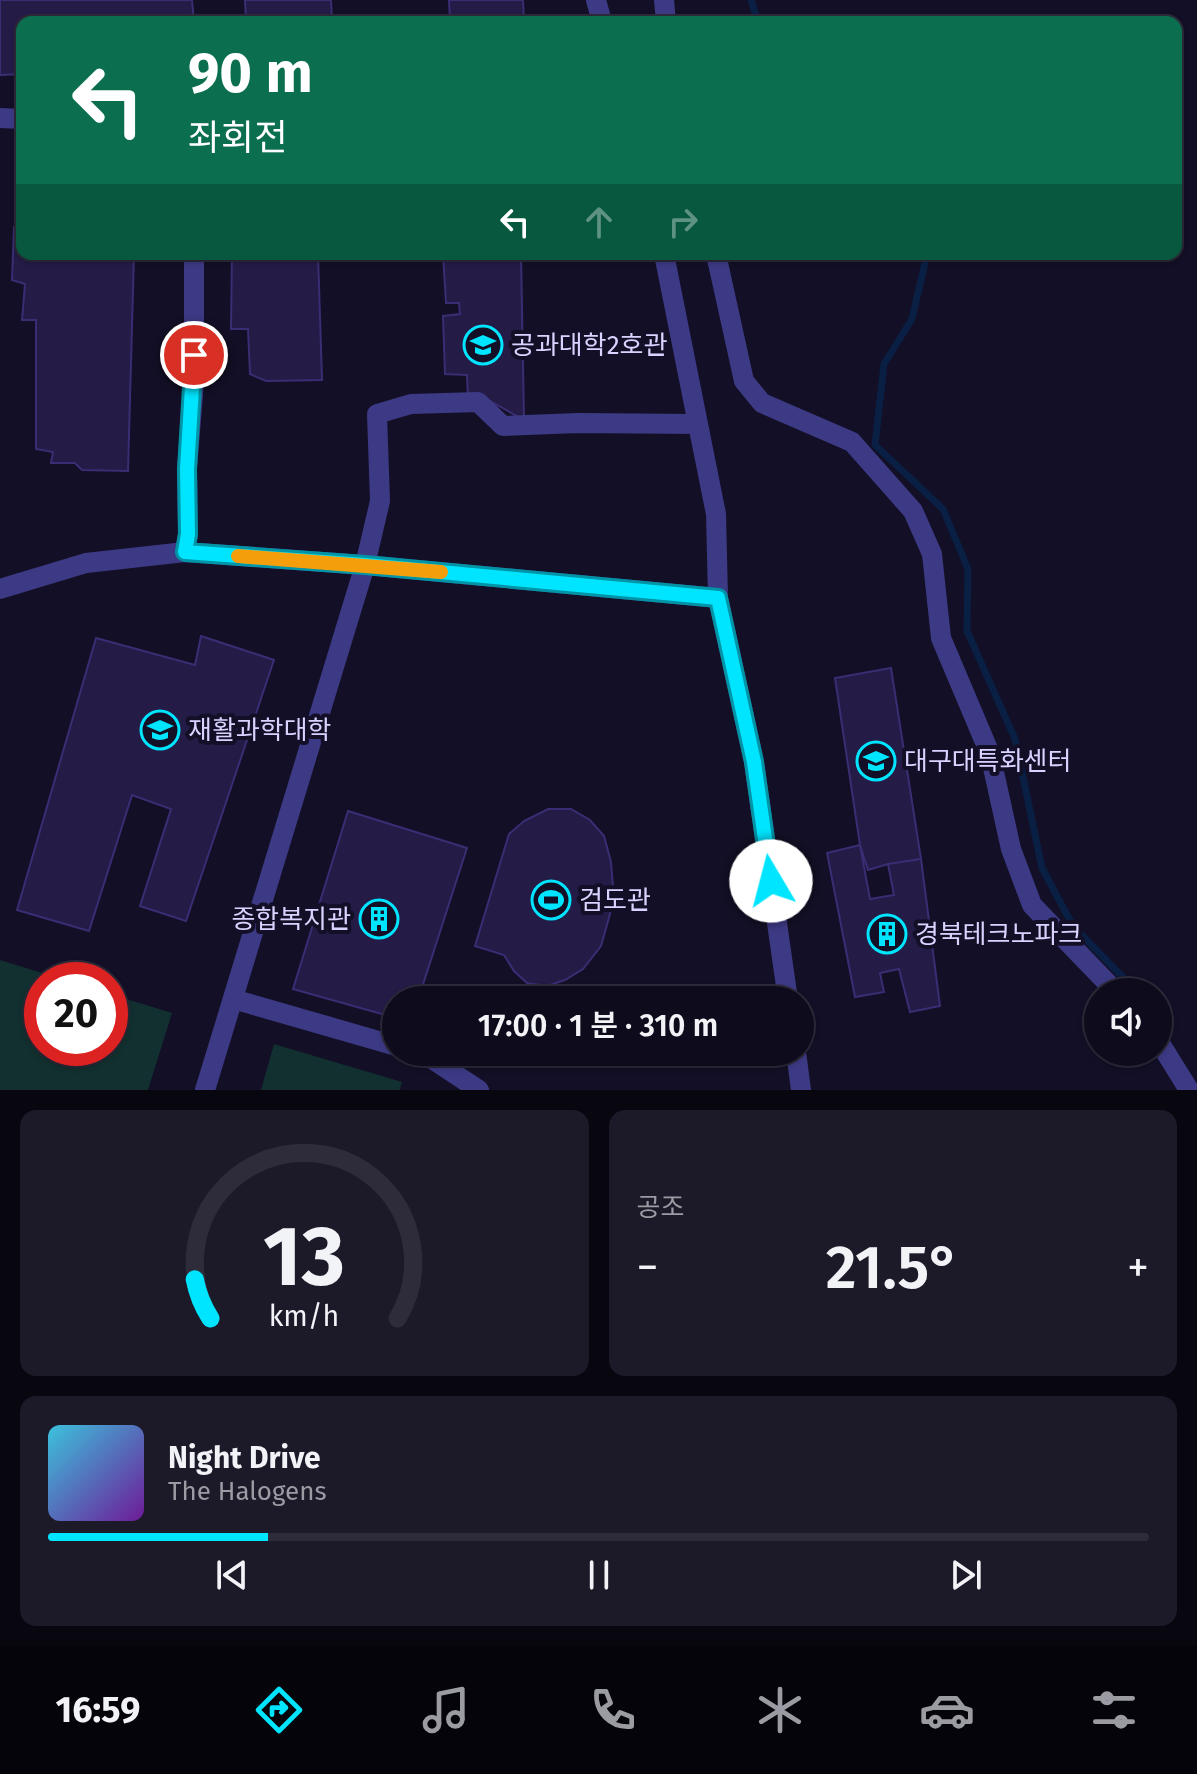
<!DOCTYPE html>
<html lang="ko">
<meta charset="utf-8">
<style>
body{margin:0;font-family:"Fira Sans","Noto Sans KR",sans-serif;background:#1c1929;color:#f1f3f6;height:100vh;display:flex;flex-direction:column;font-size:30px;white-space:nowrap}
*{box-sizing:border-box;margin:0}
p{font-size:26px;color:#9b9ba3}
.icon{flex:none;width:44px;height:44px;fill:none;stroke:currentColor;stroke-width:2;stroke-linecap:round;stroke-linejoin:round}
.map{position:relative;height:1090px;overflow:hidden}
.panel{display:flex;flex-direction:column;gap:20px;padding:20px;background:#08060f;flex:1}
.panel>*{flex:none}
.banner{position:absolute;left:16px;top:16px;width:1166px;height:244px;border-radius:16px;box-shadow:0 2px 6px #0004,0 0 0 2px #2e2b3b;background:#0b6e4f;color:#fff;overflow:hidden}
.controls{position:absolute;left:1084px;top:978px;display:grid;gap:16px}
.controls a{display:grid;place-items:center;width:88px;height:88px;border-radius:50%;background:#0e0b1c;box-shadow:0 2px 6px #0004,0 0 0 2px #2e2b3b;font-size:40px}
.speed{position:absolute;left:24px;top:962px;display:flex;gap:16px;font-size:40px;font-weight:700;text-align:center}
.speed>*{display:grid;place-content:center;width:104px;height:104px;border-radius:50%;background:#0e0b1c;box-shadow:0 2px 6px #0004,0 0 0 2px #2e2b3b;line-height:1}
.speed .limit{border:12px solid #d22;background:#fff;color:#111}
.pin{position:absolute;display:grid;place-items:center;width:68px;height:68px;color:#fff;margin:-34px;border:4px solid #fff;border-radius:50%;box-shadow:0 2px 8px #0007}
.me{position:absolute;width:88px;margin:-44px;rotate:352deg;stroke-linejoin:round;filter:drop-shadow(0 0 6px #0008)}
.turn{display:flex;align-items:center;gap:28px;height:168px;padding:0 40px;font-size:36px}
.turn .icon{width:104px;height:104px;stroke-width:2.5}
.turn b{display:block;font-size:56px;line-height:68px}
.lanes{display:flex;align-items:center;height:76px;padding:0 40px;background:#0003;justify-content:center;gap:40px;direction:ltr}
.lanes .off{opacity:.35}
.big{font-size:60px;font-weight:600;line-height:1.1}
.panel .tile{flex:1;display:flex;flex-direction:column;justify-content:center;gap:12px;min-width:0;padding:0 28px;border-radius:16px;background:#1c1929}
.panel .dial{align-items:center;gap:0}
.dial svg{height:208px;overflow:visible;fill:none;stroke:#2e2b3b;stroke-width:7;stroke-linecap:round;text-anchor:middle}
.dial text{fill:#f1f3f6;stroke:none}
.song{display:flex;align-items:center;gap:24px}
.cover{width:96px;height:96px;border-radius:12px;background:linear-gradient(135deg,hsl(190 70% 55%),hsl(280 70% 35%))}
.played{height:8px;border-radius:4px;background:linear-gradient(90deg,#00e5ff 20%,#2e2b3b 20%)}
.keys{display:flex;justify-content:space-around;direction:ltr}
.heat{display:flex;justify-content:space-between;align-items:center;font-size:44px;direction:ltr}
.panel .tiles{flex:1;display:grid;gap:20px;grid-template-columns:1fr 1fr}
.tile:last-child{grid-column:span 2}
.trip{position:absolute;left:382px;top:986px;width:432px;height:80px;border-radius:40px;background:#0e0b1c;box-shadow:0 2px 6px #0004,0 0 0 2px #2e2b3b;font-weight:600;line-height:80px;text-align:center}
.tab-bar{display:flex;height:128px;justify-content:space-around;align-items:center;background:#06040b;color:#9b9ba3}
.tab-bar .icon{width:56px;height:56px}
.tab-bar .on{color:#00e5ff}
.tab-bar b{font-size:36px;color:#f1f3f6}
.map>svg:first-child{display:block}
.green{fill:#12302f}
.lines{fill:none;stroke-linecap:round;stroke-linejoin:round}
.stream{stroke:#0a1f44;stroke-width:7}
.building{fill:#241b47;stroke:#3b2d73;stroke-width:2}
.minor{stroke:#3d3a85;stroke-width:20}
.route-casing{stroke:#0095a6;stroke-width:20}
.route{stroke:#00e5ff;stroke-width:14}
.slow{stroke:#f59e0b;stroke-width:14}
.labels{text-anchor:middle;stroke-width:8;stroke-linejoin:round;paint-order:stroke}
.poi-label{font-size:26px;fill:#d9d4ff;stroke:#130f26;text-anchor:start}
</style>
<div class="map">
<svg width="1197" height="1090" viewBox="0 0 1197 1090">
<rect width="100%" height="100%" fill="#130f26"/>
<path class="green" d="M0 960 65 980H42V1048H110V994L172 1013 148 1090H0Z
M274 1044 402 1082 400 1090H261Z"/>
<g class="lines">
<path class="stream" d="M751 0 758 22
M927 254 912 319 884 364 875 445 943 509 968 569 967 631 1015 739 1042 868 1073 926 1137 992
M1158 1013 1167 1022"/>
</g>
<path class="building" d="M0 0H192L194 22H22V74L0 75Z
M245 0H331L332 22H246Z
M449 0H523L524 22H450Z
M14 227H22V254H134L128 471 82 470 75 463H51L53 452 36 449V320H22L25 284 12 280Z
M232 254H318L322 380 266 381 250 374 248 329H231Z
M443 254H521L524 420 488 400H468L467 375 445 374 443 316 460 314 459 303H446Z
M201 636 274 660 186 921 140 906 171 809 132 795 89 931 17 910 96 638 195 665Z
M891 668 921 859 888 864 868 870 860 845 835 678Z
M548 809H571L590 820 604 836 611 862 613 887 610 914 601 946 583 969 565 980 547 986 527 983 514 971 504 955 475 946 509 834 524 821Z
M348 811 467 848 418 1000H396V1018L293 989Z
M860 845 870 899 894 895 888 864 921 859 940 1006 910 1012 899 969 880 973 884 992 855 997 827 853Z"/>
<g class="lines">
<path class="minor" d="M596 0 602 22
M664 0 666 22
M0 118 22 119
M664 254 716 514 718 598
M716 254 744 381 762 403 852 442 913 511 932 554 941 638 990 754 1011 849 1032 905 1116 992
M185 552 188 534 187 469 194 382V254
M0 589 86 563 185 552 365 565 718 598 754 762 788 1000
M233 999 396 1046
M1158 1040 1189 1090
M416 1052 426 1055 479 1090
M796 1052 801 1090
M205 1090 365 565 380 501 377 414 411 404 478 402 503 426 578 423 698 424"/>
</g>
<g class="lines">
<g class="route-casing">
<path id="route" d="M194 355 187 469 188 534 185 552 365 565 718 598 754 762 771 881"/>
</g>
<use href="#route" class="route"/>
<path class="slow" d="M238 556 441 572"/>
</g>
<defs>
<g id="university-ring" transform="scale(2)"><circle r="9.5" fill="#130f26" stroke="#00e5ff" stroke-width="1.5"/><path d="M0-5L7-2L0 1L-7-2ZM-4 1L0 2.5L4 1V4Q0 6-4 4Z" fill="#00e5ff"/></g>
<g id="stadium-ring" transform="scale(2)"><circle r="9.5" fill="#130f26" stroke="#00e5ff" stroke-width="1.5"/><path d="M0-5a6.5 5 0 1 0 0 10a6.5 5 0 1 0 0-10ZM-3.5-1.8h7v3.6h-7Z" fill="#00e5ff"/></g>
<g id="building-ring" transform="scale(2)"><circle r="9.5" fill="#130f26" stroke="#00e5ff" stroke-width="1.5"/><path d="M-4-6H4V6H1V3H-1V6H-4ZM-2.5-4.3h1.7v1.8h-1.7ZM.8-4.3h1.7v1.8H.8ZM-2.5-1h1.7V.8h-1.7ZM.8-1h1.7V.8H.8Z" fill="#00e5ff"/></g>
</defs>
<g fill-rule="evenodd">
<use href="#university-ring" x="483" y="345"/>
<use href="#university-ring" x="160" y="730"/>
<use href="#university-ring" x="876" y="761"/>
<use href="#stadium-ring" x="551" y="900"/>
<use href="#building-ring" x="379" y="919"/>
<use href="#building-ring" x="887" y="934"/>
</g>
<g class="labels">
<g class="poi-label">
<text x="511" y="354">공과대학2호관</text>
<text x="188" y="739">재활과학대학</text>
<text x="904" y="770">대구대특화센터</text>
<text x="579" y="909">검도관</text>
<text x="351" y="928" text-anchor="end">종합복지관</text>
<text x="915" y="943">경북테크노파크</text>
</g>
</g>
</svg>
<div class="controls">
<a><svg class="icon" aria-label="sound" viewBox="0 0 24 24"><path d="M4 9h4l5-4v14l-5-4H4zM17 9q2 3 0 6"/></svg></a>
</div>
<div class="speed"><div class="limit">20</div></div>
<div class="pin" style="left:194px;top:355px;background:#d93025"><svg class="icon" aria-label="arrive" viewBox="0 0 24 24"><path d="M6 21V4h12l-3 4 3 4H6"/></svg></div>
<svg class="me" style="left:771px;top:881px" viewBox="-20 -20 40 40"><circle r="19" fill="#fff"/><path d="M0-13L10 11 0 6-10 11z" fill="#00e5ff"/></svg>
<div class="trip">17:00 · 1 분 · 310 m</div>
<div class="banner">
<div class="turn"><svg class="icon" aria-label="left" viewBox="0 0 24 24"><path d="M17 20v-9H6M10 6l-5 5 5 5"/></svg><div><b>90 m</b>좌회전</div></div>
<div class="lanes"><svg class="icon" aria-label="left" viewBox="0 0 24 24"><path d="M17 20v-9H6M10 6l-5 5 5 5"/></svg><svg class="icon off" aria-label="ahead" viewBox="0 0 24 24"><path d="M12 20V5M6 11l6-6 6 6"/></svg><svg class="icon off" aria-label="right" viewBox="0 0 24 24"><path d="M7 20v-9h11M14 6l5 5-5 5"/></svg></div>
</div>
</div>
<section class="panel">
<div class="tiles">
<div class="tile dial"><svg viewBox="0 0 100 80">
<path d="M14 69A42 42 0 1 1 86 69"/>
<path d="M14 69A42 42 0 0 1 8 54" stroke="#00e5ff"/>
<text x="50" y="56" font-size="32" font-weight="700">13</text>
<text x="50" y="72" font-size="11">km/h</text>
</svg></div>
<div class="tile"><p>공조</p>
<div class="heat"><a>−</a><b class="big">21.5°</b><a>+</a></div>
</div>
<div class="tile">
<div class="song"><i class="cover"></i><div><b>Night Drive</b><p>The Halogens</p></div></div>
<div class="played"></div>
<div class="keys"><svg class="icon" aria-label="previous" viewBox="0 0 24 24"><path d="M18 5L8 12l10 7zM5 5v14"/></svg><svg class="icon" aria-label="pause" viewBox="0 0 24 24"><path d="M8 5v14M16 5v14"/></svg><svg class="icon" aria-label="next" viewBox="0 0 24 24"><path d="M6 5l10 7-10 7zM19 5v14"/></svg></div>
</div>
</div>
</section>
<nav class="tab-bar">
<b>16:59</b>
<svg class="icon on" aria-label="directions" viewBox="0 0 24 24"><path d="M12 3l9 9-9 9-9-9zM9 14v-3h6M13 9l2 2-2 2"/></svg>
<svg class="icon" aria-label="music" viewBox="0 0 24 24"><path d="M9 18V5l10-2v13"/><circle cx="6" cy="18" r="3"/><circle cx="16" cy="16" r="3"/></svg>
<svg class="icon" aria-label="phone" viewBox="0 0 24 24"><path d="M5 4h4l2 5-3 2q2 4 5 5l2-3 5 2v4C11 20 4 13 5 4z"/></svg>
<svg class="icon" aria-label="climate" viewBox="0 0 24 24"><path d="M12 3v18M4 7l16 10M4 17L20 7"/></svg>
<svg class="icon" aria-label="car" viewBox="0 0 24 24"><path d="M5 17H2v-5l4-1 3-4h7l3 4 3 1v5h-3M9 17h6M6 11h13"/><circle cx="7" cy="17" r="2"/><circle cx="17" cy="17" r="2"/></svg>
<svg class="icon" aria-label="filters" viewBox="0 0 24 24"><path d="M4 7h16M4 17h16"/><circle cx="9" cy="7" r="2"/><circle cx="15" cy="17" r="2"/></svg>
</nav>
